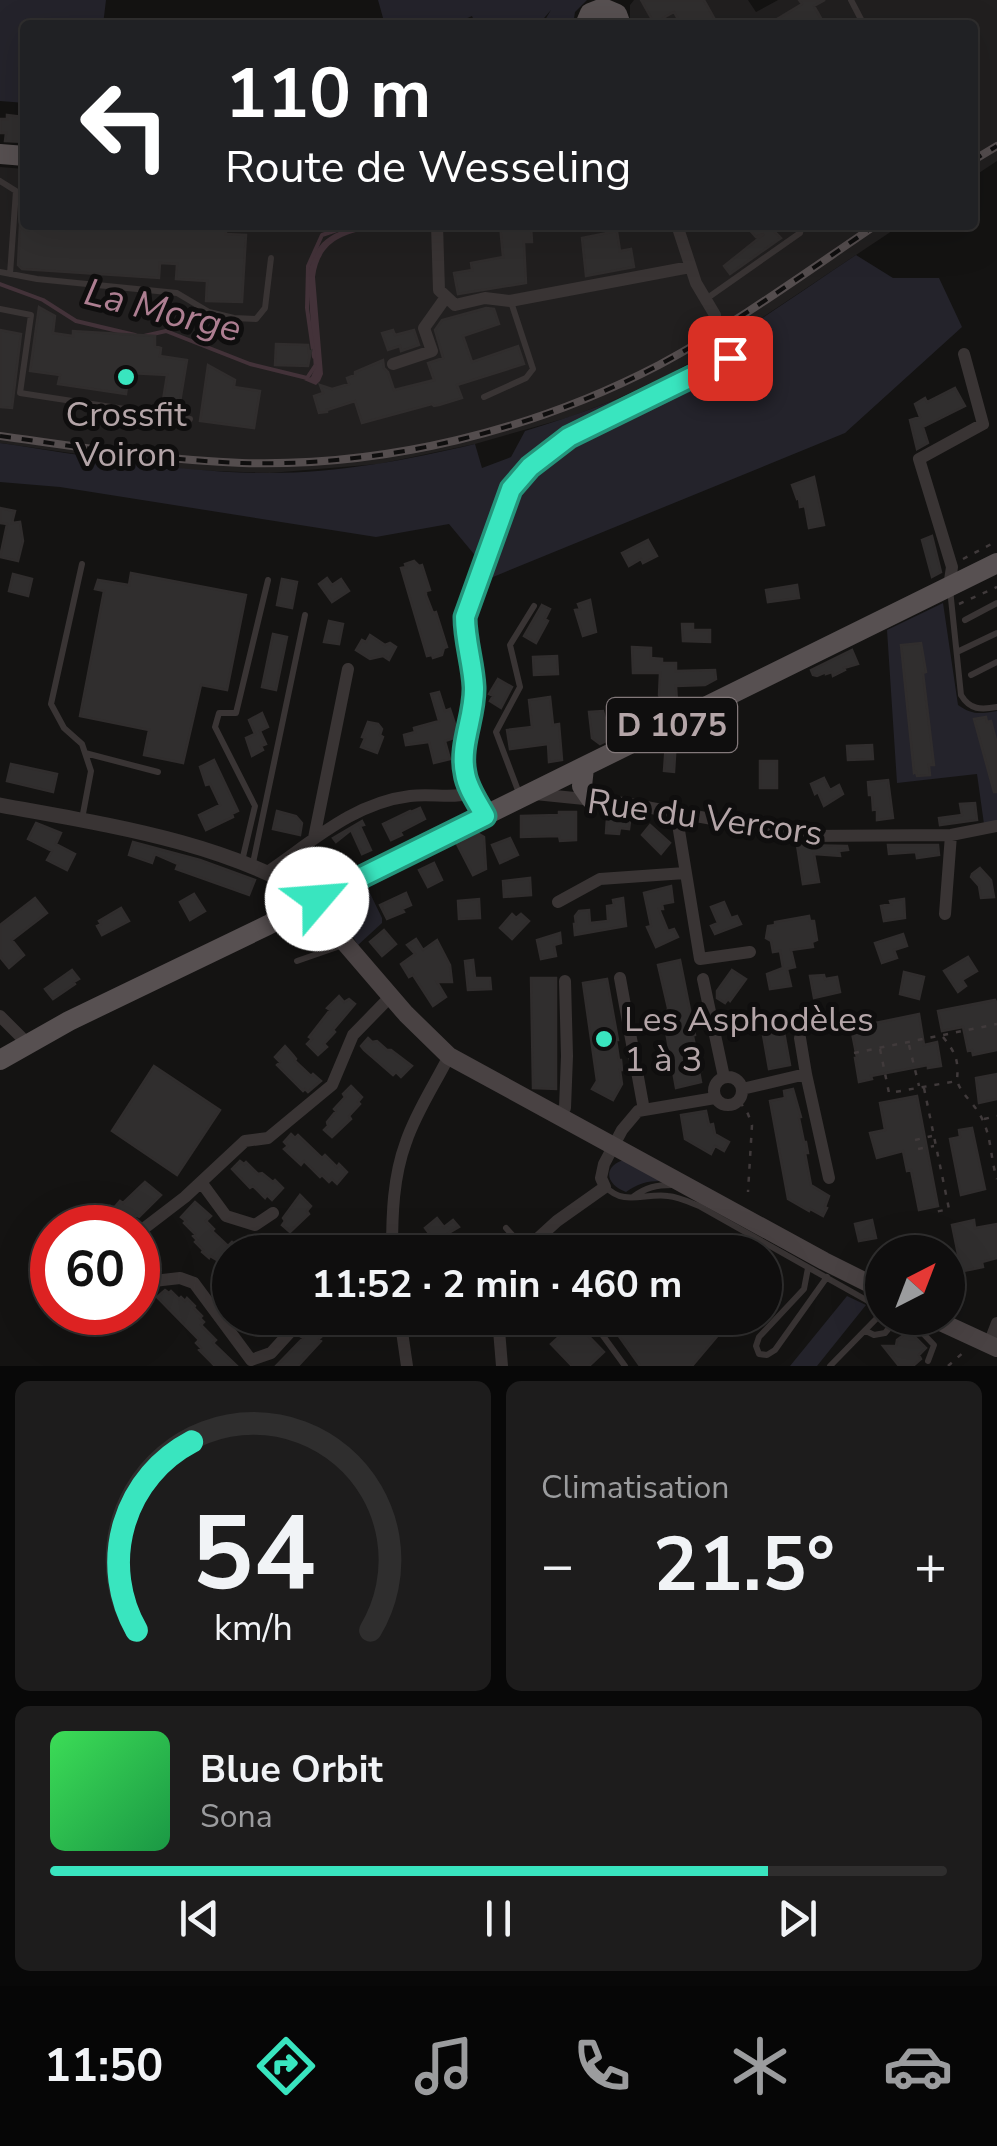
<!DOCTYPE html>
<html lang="fr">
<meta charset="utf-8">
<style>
body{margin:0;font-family:"Nunito Sans",sans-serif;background:#1d1c1c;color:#f1f3f6;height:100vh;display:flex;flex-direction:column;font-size:38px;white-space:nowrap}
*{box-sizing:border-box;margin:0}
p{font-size:32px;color:#9b9c9e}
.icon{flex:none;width:55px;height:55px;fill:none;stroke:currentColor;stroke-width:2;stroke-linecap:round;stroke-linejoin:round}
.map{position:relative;height:1366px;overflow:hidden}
.drawer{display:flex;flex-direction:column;gap:15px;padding:15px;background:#080808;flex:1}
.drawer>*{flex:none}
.top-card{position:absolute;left:20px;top:20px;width:958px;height:210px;border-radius:10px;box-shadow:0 10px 40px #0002,0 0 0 2px #2f2e2e;background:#202124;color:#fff;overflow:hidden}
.needle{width:65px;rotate:42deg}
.controls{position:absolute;left:865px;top:1235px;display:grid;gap:20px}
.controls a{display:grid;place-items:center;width:100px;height:100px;border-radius:50%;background:#0f0e0e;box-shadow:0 10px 40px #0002,0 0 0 2px #2f2e2e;font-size:50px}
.speed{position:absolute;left:30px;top:1205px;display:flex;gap:20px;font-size:50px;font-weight:700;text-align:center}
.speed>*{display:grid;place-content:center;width:130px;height:130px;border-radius:50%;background:#0f0e0e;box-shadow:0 10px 40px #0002,0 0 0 2px #2f2e2e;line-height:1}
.speed .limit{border:15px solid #d22;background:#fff;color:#111}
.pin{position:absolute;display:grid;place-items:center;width:85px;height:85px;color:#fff;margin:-42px;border-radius:20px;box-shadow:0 5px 15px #0006}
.me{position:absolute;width:110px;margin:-55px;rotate:63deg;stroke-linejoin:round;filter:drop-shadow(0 0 8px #0008)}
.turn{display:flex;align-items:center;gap:35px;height:210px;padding:0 40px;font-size:45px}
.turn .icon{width:130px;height:130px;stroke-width:2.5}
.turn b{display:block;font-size:70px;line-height:85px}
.big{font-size:75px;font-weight:700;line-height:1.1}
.drawer .tile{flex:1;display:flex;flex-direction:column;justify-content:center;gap:15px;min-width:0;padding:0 35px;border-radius:15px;background:#1d1c1c}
.drawer .dial{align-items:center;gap:0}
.dial svg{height:260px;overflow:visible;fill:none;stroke:#2f2e2e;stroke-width:7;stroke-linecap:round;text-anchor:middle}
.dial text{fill:#f1f3f6;stroke:none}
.song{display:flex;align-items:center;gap:30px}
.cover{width:120px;height:120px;border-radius:15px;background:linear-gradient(135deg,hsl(130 70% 55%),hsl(140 70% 35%))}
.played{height:10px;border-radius:5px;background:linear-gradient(90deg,#39e5bf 80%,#2f2e2e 80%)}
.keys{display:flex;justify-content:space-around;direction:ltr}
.heat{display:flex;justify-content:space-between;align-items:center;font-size:55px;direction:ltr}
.drawer .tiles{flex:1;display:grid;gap:15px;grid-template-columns:1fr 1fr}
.tile:last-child{grid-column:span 2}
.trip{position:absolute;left:212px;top:1235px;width:570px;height:100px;border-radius:50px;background:#0f0e0e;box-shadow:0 10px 40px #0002,0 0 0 2px #2f2e2e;font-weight:700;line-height:100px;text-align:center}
.menu{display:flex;height:160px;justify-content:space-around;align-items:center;background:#060606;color:#9b9c9e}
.menu .icon{width:70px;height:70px}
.menu .on{color:#39e5bf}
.menu b{font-size:45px;color:#f1f3f6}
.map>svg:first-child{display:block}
.built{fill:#211f1f}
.green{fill:#24232b}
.water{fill:#433239}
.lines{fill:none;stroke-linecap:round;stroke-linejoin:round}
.stream{stroke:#433239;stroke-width:4}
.building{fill:#302e2e;stroke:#302d2d;stroke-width:2.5}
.path{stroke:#403a3b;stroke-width:2.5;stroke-dasharray:5 8;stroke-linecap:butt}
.service{stroke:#393434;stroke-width:6}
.minor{stroke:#393434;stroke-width:12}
.tertiary{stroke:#393434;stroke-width:15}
.secondary{stroke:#494243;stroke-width:18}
.primary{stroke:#575051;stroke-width:20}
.rail-casing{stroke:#544d4e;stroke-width:8}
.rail{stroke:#0f0e0e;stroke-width:4;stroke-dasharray:11;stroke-linecap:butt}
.route-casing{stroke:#25957c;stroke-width:25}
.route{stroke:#39e5bf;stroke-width:18}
.poi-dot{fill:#39e5bf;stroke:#0f0e0e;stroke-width:4}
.labels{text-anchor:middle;stroke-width:10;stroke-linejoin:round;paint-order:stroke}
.shield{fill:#0f0e0e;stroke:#82787a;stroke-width:2.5}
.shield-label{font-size:32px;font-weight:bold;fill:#b4a5a8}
.poi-label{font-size:35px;fill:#b4a5a8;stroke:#0f0e0e}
.street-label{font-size:35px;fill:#b4a5a8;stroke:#0f0e0e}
.water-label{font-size:38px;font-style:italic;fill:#ad7e91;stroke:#0f0e0e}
</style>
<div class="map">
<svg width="997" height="1366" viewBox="0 0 997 1366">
<rect width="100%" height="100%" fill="#141312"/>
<path class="built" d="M634 0H748L756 12 778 0H997V161L973 177 972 25H630V5Z
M0 167 25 169V225H901L739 333 674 372 617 399 570 417 475 444 379 464 270 473 190 470 0 443Z"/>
<path class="green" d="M0 0H106L103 25H25V103L0 101Z
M378 0H587L575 12 573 25H542L551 10 538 25H476L472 16 452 25H385Z
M856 255 893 278H939L962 327 845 433 493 577 449 524 376 537 60 487 0 482V443C89 456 179 473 269 473 338 473 408 460 475 444L482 468 511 457 525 431C576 415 627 398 675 372 737 337 796 295 856 255Z
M943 603 958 705C972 715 980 714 997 711V822L984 824 977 774 897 783 887 630Z
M366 885 382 918V923L358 945 347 927 352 901Z
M626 1159 660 1181C647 1181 637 1184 626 1192 605 1184 602 1166 626 1159Z
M847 1296 866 1305 817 1366H790Z"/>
<path class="water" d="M425 225C383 231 322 220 315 277L323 374 320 381 316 385 304 380 311 377 314 370 308 282C310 215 378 225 425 225Z"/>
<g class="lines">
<path class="stream" d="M0 284 43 300 76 321 135 335
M144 336 166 331 250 364 307 378 315 366
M314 357 307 308 308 266 322 235 346 227 362 225"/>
</g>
<path class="building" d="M641 0H704L718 25H681L674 12 654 23Z
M799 0H825L814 6 825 25H767L802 4Z
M7 115 25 117V142L5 141 6 133H0V119H7Z
M20 225H226V234L246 235 242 302 206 301 207 281 176 279 177 264 160 263 159 278 22 269 18 265Z
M500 225H531L532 242H524L526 283 458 294 454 273 472 270 471 263 503 257Z
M745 225H786V227L774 231 781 238 730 274 724 266 764 234 756 237Z
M617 231 620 251 631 249 634 267 586 276 582 238Z
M39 307 55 316 53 333 73 336V331L155 336V346L161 348 160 356 187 360 180 402 163 400 167 375 129 373 126 394 58 384 60 375 30 371Z
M486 308 494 309 499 324 463 336 472 362 518 346 524 364 457 385 462 398 439 405 434 406 432 404 362 423 355 401 327 410V412L319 413 314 396 323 393 320 385 332 389 349 384 347 378 355 375V372L383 360 384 368 388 372 394 390 434 380 428 363 443 358 435 330 442 320Z
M0 330 21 334 12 408 0 407Z
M393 330 395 335 414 330 419 345 401 351 400 346 388 350 382 333Z
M276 344 308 345 309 352 311 351 308 366 275 365Z
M208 365 235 380 234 387 260 391 254 428 200 421Z
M955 388 965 406 923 427 928 443 917 449 910 420 920 417 915 404 925 398 927 402Z
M814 477 824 525 809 528 805 506 800 507 799 498 797 499 792 485Z
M0 508 15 511 12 523 20 522 23 541 18 561 0 557 7 524 0 523Z
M932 536 941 572 932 577 922 540Z
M648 540 657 556 643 563 641 559 629 566 622 553Z
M414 561 419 566 422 565 430 590 426 591V595L433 613 436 612 447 647 444 648 442 655 433 658 432 655 427 656 401 568 406 567 405 564Z
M131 573 246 595 227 690 201 685 183 763 144 755 149 730 80 716 104 591 95 589 98 580 129 585Z
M13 574 32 579 28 596 9 591Z
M327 578 332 585 341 579 349 591 332 602 319 584Z
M282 579 297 582 292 608 277 605Z
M797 585 799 598 768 602 766 590Z
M590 600 596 632 583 636 575 610 580 609 578 604Z
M542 605 550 609 545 619 548 621 536 643 524 636Z
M329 621 343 624 339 644 324 642Z
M682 624H693V630H710V642L683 641Z
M273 634 287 637 276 690 262 687Z
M370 635 385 645 390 643 396 647 389 660 383 656 370 659 356 650 362 640 366 642Z
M921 643 926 672 923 673 934 765H929L930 775 917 776 916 772 914 773 901 645Z
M632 647 651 648V658L662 659V663H676V671L715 670 716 679 705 685 676 686 677 702 674 704 675 706 666 711 659 695 660 673H633Z
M852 650 858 664 844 668 845 670 833 676 832 672 826 674V672L817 676 813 675 811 670Z
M557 656 558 674 534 675 533 657Z
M498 679 512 687 501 708 490 701 493 696 489 694Z
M439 692 445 711 450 709 458 733 457 737 445 741 450 759 434 763 429 742 406 745 404 735 415 732 414 728 439 721 431 694Z
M550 697 553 725 559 724 562 760 549 762 548 744 510 749 507 730 532 727 529 700Z
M603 711 609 733 607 734 608 740 600 744 592 738 589 712Z
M262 713 268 727 260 731 266 744 261 746 263 750 252 756 246 738 255 734 249 720Z
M986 717 987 722 991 721 997 744V792H994L974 719Z
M368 722 378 724 382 729 380 735 383 737 377 753 361 747 365 738 362 737Z
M671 739H676L674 772 664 771 666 742Z
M872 745 873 759 848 760 847 746Z
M214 760 238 811 232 814 233 817 206 830 199 815 220 805 210 784 206 785 200 767Z
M760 761H777V788H760Z
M11 764 57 774 53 792 7 781Z
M824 778 830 790 839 785 843 794 824 806 818 792 815 794 811 784Z
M888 780 893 818 877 820V809L873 810 872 795H869L868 782Z
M975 803 977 820 940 825 939 818 962 815 960 804Z
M420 808 425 819 400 832 402 835 391 840 383 824 410 811 411 812Z
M277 811 296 816 302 823 300 835 273 829Z
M559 812H576V840L560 841 559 836 521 837V816L559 815Z
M620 813 631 814 629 829 620 828 619 834 606 833 607 818 619 820Z
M362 821 364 825 360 826 371 850 362 854 351 830 336 842 333 838Z
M36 823 61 833 56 844 75 854 67 870 47 860 52 851 28 839Z
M650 825 670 843 661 854 642 835Z
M479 834 484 837 486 869 473 875 457 844Z
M510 838 518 855 500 863 492 845Z
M133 842 200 860 255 880 249 895 176 869 178 864 155 854 152 863 129 855Z
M797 845 847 846 848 850 839 851 840 856 814 854 819 882 803 884Z
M888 845H938L939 855 917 858 916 852 889 854Z
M434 863 442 880 428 887 419 870Z
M980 868 991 880 994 897 981 898 979 886 971 877 972 874Z
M530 878 531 895 504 897 503 881Z
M671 886 673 902 662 904 663 909H659L668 931 674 929 678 937 656 947 647 927 651 926 644 893Z
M406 893 411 905 402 909 404 912 387 919 380 905Z
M194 894 205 911 190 920 180 902Z
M35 898 47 913 12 940 24 955 9 968 0 957V925Z
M623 898 626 926 575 935 574 924H576L575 916 579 911 589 910 590 923 608 921 607 906 614 905 613 900Z
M479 899 480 918 459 919 458 901Z
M904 899 905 918 884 921 881 906 891 904 890 901Z
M724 902 731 918 737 916 741 924 715 934 711 926 718 923 711 907Z
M121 908 129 921 102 935 97 926 101 924 99 921Z
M512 914 516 918 521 914 529 921 512 939 500 928Z
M809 916 810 921H814L817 940 812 942 813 947 791 950 795 967 787 969 791 986 770 989 767 974 783 968 780 951 773 952 771 941 766 938 768 926 775 925V922Z
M384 930 396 944 382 956 370 942Z
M560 933 561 943 554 945 556 956 541 959 537 940Z
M903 934 907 946 894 950 897 958 882 963 875 943Z
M416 939 423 950 437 940 450 965 452 982H437L446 997 433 1006 413 975 409 977 401 964 415 954 407 945Z
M968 957 977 971 962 980 966 986 958 992 944 971Z
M473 960 475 978H490L491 989 468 990 465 961Z
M680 960 695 1035 693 1036 697 1056H699L701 1071H699L701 1082 676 1088 663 1015 667 1014 668 1008 658 965Z
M72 970 79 979 74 982 75 984 53 999 45 989Z
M732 970 746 979 730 1001 728 999 725 1003 717 998V991Z
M904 972 924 977 919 999 900 994Z
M824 975 825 979 837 977 840 992 814 998 810 976Z
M531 978H556V1089L533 1088Z
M607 979 618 1040H616L619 1060H621L622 1070H620L622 1084 613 1100 592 1089 597 1081 583 983Z
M339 996 344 1002 349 999 355 1004 333 1030 335 1032 324 1044 327 1047 318 1055 307 1044 312 1039 309 1037 330 1010 327 1008Z
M995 1000 997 1003V1050L973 1055 972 1050 968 1051 963 1027 942 1031 938 1011Z
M919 1014 924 1045 937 1042 941 1066 928 1068V1065L871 1076 872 1079 859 1082 855 1058H857L851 1028Z
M784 1032 790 1065 769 1069 763 1035Z
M368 1038 372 1042 377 1041 387 1050H391L412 1066 401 1077 396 1072 393 1075 364 1050 361 1046Z
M285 1046 293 1055 296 1059 295 1061 311 1076 313 1074 321 1081 308 1092 305 1089 303 1091 277 1065 280 1062 275 1057Z
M154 1066 220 1110 177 1175 112 1131Z
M997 1074V1099L979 1103 976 1078Z
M351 1086 362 1097 358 1102 360 1104 349 1116 351 1119 332 1137 324 1130 328 1126 327 1122 336 1111 334 1109 345 1097 343 1094Z
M793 1089 801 1117 799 1118 804 1142H806L808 1153H805L811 1185 829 1196 825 1207 827 1208 823 1216 810 1209 809 1211 788 1199 770 1101 785 1098 784 1091Z
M917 1096 938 1206 919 1210 911 1170 907 1171 903 1151 877 1158 870 1133 885 1130 880 1103Z
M706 1111 709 1125 713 1124 715 1134 729 1142 724 1151 715 1146 711 1154 685 1139 681 1115Z
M972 1128 985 1189 961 1195 950 1139 960 1137 959 1130Z
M291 1134 295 1138 298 1135 322 1158 325 1155 337 1167 339 1164 347 1172 337 1184 332 1179 329 1182 322 1175 320 1177 304 1161 301 1165 284 1149 288 1146 284 1142Z
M240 1161 244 1164 246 1162 258 1174 262 1173 273 1182 275 1180 283 1188 272 1200 267 1195 265 1198 253 1186 250 1188 232 1169Z
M145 1182 161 1195 139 1217 136 1215 129 1223 125 1220 117 1228H94L98 1223 96 1222 110 1206 113 1209 120 1201 123 1203Z
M300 1195 311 1206 307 1211 309 1214 290 1232 282 1225 285 1221 283 1218Z
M195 1202 211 1216 206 1221 214 1229 212 1231 228 1246 232 1242 243 1252H230L220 1262 210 1256 209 1258 202 1252 203 1250 195 1242 197 1240 193 1236 195 1234 184 1223 186 1221 181 1217Z
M437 1218 444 1227 453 1220 459 1227 435 1241 425 1228Z
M872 1220 876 1238 859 1241 855 1224Z
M974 1220 975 1228 997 1224V1258L982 1262 983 1267 964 1271 961 1269 952 1225Z
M165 1290 169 1293 171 1291 179 1299 181 1297 185 1301 187 1298 195 1306 194 1308 202 1316 200 1318 204 1322 201 1325 216 1340 213 1343 237 1366H215L199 1350 201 1348 196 1343 199 1340 157 1297Z
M312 1318H322L329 1324 324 1329 326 1332 319 1339 321 1341 298 1366H276L303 1338 300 1336 312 1324Z
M606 1318H683L690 1327 705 1318H727L720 1325 725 1327 692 1366H640Z
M575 1322 604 1352 589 1366H572L551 1344Z
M909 1331 926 1348 919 1355 921 1359 913 1366H899L883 1346H896L897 1340Z"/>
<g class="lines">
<path class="path" d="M963 559 997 541
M959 604 997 587
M943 1037C955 1052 959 1060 957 1079
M909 1045 919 1086
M880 1049 889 1093 957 1081C962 1095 973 1102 980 1115 992 1135 990 1158 997 1179
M854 1053 997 1024
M924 1088 949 1209 935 1212
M740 1102 748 1114 752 1125 748 1192
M984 1119 997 1116
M915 1140 932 1136
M918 1149 934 1146
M948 1366 965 1351"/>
<path class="service" d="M851 0 864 25
M0 181 16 191 10 274
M0 272 37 279 177 293 209 312 234 318 256 319 265 308 271 258
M706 299 800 233 802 225
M0 309 31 315 20 393 190 419
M484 397 526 378 533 369 511 302
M950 589 961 695C970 710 981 710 997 707
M965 620 997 603
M957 652 997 633
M971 675 997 662
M85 753 158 772
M519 793 496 732 520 687 510 645 534 606
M82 819 91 771 82 744 64 728 51 704 82 564
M242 861 255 806 215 727 219 713H236L268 580
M253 863 305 615
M297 961 343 945
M606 1187C623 1206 645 1193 668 1196 679 1197 689 1202 699 1206L868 1301 875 1308 877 1318 830 1366
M633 1197C646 1187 657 1185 672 1185
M506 1228 524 1248
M808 1268 804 1289 759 1337 756 1346 759 1354 767 1355 775 1350 827 1277
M590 1318 625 1366
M885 1318 915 1325 934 1345 928 1361
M866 1331 874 1335 885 1333 895 1321"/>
<path class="minor" d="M437 225 439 290 455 305 485 298 510 301 690 267
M677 225 696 283 715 315
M393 364 432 351 424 328 446 297
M949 587 952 567 919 459 983 424 964 354
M535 794 624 803 805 836 951 835 997 826
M676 812 700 959 750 952
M485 816 465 773V748L473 711 474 690 465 617 511 489 531 467 569 437 730 358 735 349 728 336
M314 838 348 669
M266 873C312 842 353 803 410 796 431 793 452 799 472 793
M558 902 600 879 685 873
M945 914 951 835
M620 978 644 1110
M703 979 724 1077
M0 1016 27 1043
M800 1038 806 1074
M714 1091a14 14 0 1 1 28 0a14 14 0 1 1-28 0Z
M742 1089 806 1074 829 1178
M556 1115 565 1108 567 1056 565 981
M201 1182 226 1216 255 1225 273 1213
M138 1233 185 1197 245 1141 268 1138 332 1085 353 1035 391 996
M392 1252C392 1215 393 1177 406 1142 416 1112 435 1084 449 1056
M523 1252 557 1221 605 1187 601 1178 604 1164 622 1130 638 1111 715 1098
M138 1277 145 1282 180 1278 194 1283 251 1360 271 1353 302 1319
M400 1318 407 1366
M498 1318 502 1366
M989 1344 997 1323"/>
<path class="tertiary" d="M0 805C107 825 222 841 317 899"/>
<path class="secondary" d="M317 899 328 909 344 942
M306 905 312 918 344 942 406 1014 449 1056 824 1261 882 1290
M340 931 346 884
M932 1318 997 1348"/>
<path class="primary" d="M585 25 590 13 603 8 617 14 621 25
M0 154 25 156
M584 768 582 786 591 799
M0 1060 69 1021 268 925 352 881 997 563"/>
<g class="rail-casing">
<path id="rail" d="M972 161 997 146
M0 436C80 447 161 460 242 463 385 467 532 431 659 365 735 324 805 273 876 225"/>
</g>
<use href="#rail" class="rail"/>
</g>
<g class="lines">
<g class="route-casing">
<path id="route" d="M317 899 485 816C478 803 467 788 465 773 459 745 475 716 474 687 473 664 465 641 465 617L511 489 530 467 569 437 730 358"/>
</g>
<use href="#route" class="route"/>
</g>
<g class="poi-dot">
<circle cx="126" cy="377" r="10"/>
<circle cx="604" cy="1039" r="10"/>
</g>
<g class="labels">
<rect class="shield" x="607" y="698" width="130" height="54" rx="8"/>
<g class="shield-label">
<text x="672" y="736">D 1075</text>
</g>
<g class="poi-label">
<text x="126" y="426">Crossfit<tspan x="126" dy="40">Voiron</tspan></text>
<text x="624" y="1031" text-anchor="start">Les Asphodèles<tspan x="624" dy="40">1 à 3</tspan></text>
</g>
<g class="street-label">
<text transform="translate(705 817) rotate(8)" y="12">Rue du Vercors</text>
</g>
<g class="water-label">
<text transform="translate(163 310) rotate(14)" y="13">La Morge</text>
</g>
</g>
</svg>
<div class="controls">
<a><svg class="needle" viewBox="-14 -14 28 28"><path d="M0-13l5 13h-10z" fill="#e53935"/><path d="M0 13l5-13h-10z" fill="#9b9c9e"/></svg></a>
</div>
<div class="speed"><div class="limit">60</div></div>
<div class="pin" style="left:730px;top:358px;background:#d93025"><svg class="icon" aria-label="arrive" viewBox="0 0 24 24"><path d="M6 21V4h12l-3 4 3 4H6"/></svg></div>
<svg class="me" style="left:317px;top:899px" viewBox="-20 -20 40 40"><circle r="19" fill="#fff"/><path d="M0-13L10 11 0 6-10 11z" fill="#39e5bf"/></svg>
<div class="trip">11:52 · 2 min · 460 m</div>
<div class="top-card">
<div class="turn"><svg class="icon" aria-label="left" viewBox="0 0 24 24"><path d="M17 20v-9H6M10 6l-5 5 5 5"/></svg><div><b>110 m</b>Route de Wesseling</div></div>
</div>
</div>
<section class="drawer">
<div class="tiles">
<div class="tile dial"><svg viewBox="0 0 100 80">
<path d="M14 69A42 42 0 1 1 86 69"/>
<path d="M14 69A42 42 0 0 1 31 11" stroke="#39e5bf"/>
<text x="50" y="56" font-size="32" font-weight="700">54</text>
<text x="50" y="72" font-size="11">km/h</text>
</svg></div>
<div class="tile"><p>Climatisation</p>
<div class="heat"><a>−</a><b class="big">21.5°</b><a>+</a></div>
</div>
<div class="tile">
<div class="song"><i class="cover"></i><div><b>Blue Orbit</b><p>Sona</p></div></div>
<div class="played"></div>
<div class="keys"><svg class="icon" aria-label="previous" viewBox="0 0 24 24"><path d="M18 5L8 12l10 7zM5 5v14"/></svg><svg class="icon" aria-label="pause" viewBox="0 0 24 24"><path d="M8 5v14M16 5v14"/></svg><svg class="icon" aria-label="next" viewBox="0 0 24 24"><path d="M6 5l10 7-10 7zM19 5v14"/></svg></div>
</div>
</div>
</section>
<nav class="menu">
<b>11:50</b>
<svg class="icon on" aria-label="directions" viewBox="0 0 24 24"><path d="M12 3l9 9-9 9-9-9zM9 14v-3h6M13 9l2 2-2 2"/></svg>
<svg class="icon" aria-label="music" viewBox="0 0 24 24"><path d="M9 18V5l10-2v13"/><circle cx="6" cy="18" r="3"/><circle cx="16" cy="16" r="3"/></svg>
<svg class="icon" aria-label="phone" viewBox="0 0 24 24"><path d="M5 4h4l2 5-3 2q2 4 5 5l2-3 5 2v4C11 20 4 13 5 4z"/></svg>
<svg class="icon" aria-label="climate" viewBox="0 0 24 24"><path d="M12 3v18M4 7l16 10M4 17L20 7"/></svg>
<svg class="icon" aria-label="car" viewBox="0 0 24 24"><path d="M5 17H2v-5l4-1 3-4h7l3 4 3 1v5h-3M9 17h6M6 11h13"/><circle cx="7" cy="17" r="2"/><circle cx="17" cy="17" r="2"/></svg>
</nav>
